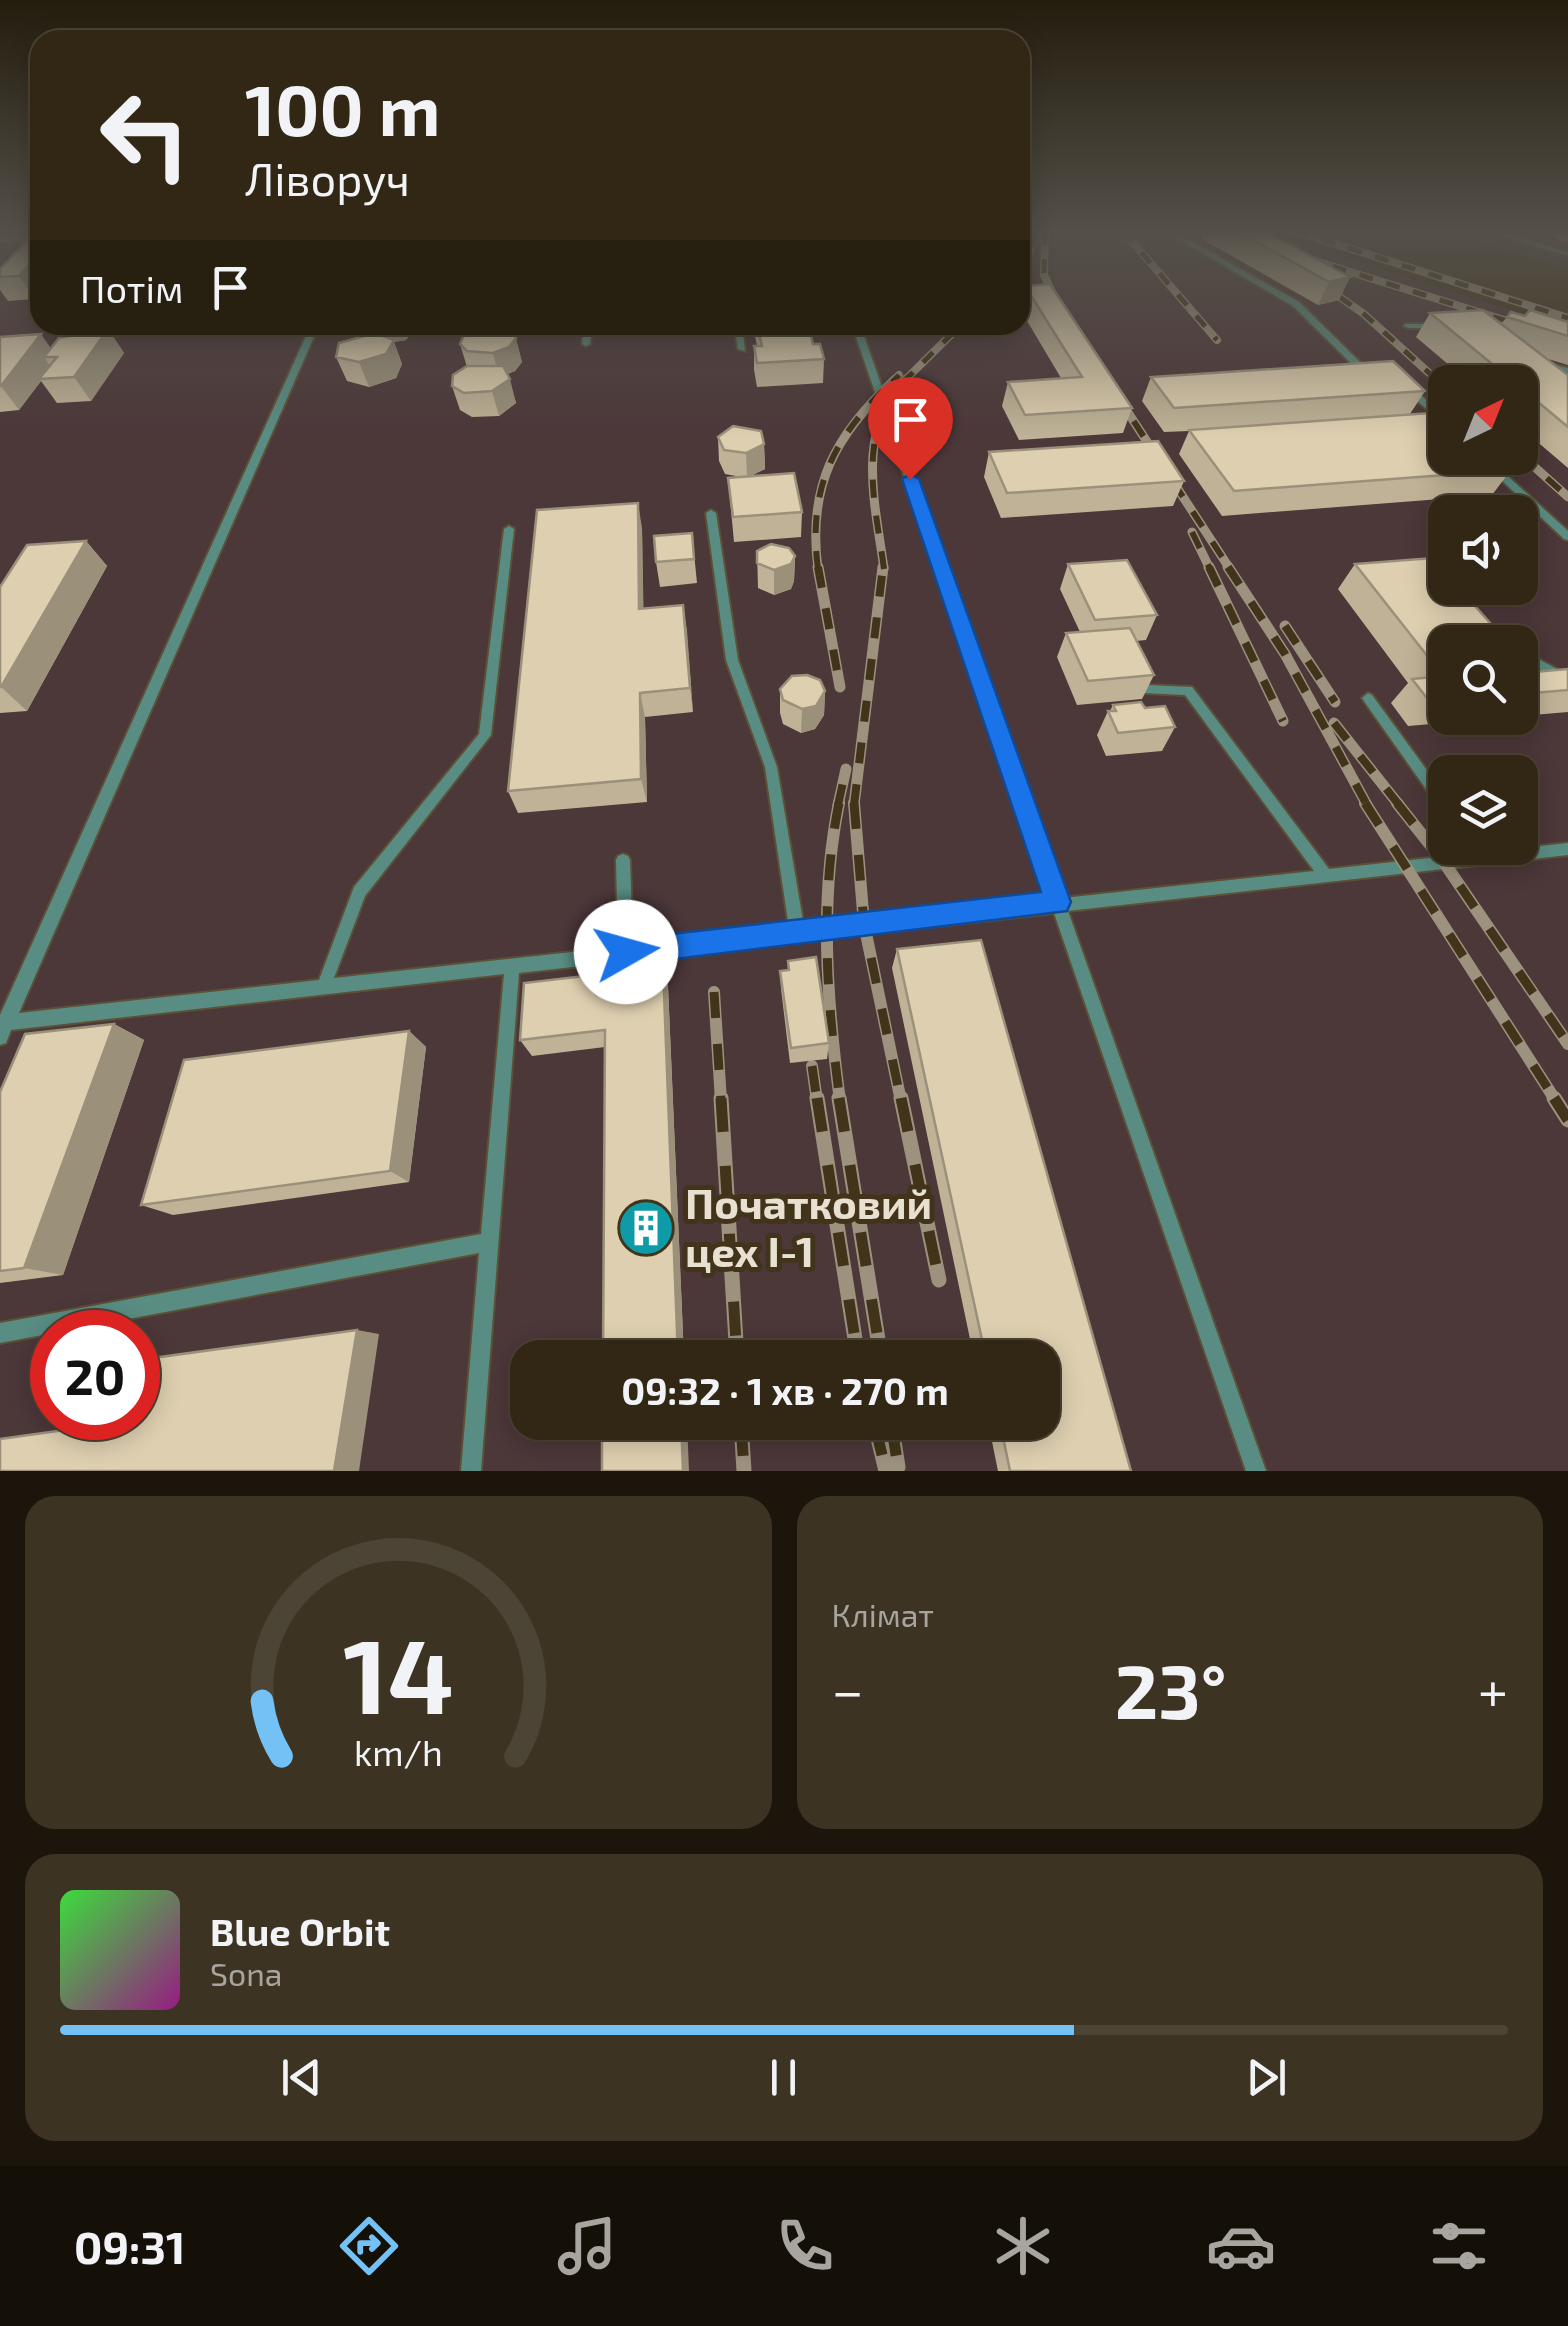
<!DOCTYPE html>
<html lang="uk">
<meta charset="utf-8">
<style>
body{margin:0;font-family:"Exo 2",sans-serif;background:#3d3322;color:#f1f3f6;height:100vh;display:flex;flex-direction:column;font-size:38px;white-space:nowrap}
*{box-sizing:border-box;margin:0}
p{font-size:32px;color:#a8a5a0}
.icon{flex:none;width:55px;height:55px;fill:none;stroke:currentColor;stroke-width:2;stroke-linecap:round;stroke-linejoin:round}
.map{position:relative;height:1471px;overflow:hidden}
.drawer{display:flex;flex-direction:column;gap:25px;padding:25px;background:#1b150b;flex:1}
.drawer>*{flex:none}
.guide{position:absolute;left:30px;top:30px;width:1000px;height:305px;border-radius:30px;box-shadow:0 5px 25px #0003,0 0 0 2px #4c4434;background:#312714;color:#f1f3f6;overflow:hidden}
.needle{width:65px;rotate:43deg}
.buttons{position:absolute;left:1428px;top:365px;display:grid;gap:20px}
.buttons a{display:grid;place-items:center;width:110px;height:110px;border-radius:20px;background:#312714;box-shadow:0 5px 25px #0003,0 0 0 2px #4c4434;font-size:50px}
.speed{position:absolute;left:30px;top:1310px;display:flex;gap:20px;font-size:50px;font-weight:700;text-align:center}
.speed>*{display:grid;place-content:center;width:130px;height:130px;border-radius:50%;background:#312714;box-shadow:0 5px 25px #0003,0 0 0 2px #4c4434;line-height:1}
.speed .limit{border:15px solid #d22;background:#fff;color:#111}
.pin{position:absolute;display:grid;place-items:center;width:85px;height:85px;color:#fff;margin:-102px -42px;border-radius:50% 50% 50% 0;rotate:-45deg;box-shadow:0 0 10px #0007}
.pin .icon{rotate:45deg}
.me{position:absolute;width:110px;margin:-55px;rotate:83deg;stroke-linejoin:round;filter:drop-shadow(0 0 8px #0008)}
.turn{display:flex;align-items:center;gap:35px;height:210px;padding:0 50px;font-size:45px}
.turn .icon{width:130px;height:130px;stroke-width:2.5}
.turn b{display:block;font-size:70px;line-height:85px}
.then{display:flex;align-items:center;height:95px;padding:0 50px;background:#0003;gap:20px;font-size:38px}
.big{font-size:75px;font-weight:700;line-height:1.1}
.drawer .widget{flex:1;display:flex;flex-direction:column;justify-content:center;gap:15px;min-width:0;padding:0 35px;border-radius:30px;background:#3d3322}
.drawer .dial{align-items:center;gap:0}
.dial svg{height:260px;overflow:visible;fill:none;stroke:#4c4434;stroke-width:7;stroke-linecap:round;text-anchor:middle}
.dial text{fill:#f1f3f6;stroke:none}
.song{display:flex;align-items:center;gap:30px}
.cover{width:120px;height:120px;border-radius:15px;background:linear-gradient(135deg,hsl(120 70% 55%),hsl(310 70% 35%))}
.played{height:10px;border-radius:5px;background:linear-gradient(90deg,#73c1f5 70%,#4c4434 70%)}
.keys{display:flex;justify-content:space-around;direction:ltr}
.heat{display:flex;justify-content:space-between;align-items:center;font-size:55px;direction:ltr}
.drawer .tiles{flex:1;display:grid;gap:25px;grid-template-columns:1fr 1fr}
.widget:last-child{grid-column:span 2}
.trip{position:absolute;left:510px;top:1340px;width:550px;height:100px;border-radius:30px;background:#312714;box-shadow:0 5px 25px #0003,0 0 0 2px #4c4434;font-weight:700;line-height:100px;text-align:center}
.tab-bar{display:flex;height:160px;justify-content:space-around;align-items:center;background:#141008;color:#a8a5a0}
.tab-bar .icon{width:70px;height:70px}
.tab-bar .selected{color:#73c1f5}
.tab-bar b{font-size:45px;color:#f1f3f6}
.map>svg:first-child{display:block}
.industrial{fill:#4c3739;fill-rule:evenodd}
.lines{fill:none;stroke-linecap:round;stroke-linejoin:round}
.service-casing{stroke:#5c5037;stroke-width:4}
.service{fill:#598d83;fill-rule:evenodd}
.rail-far4-casing{stroke:#9c927e;stroke-width:8}
.rail-far3-casing{stroke:#9c927e;stroke-width:9}
.rail-far2-casing{stroke:#9c927e;stroke-width:11}
.rail-far1-casing{stroke:#9c927e;stroke-width:12}
.rail-casing{stroke:#9c927e;stroke-width:15}
.rail-far4{stroke:#41341a;stroke-width:5;stroke-dasharray:14;stroke-linecap:butt}
.rail-far3{stroke:#41341a;stroke-width:6;stroke-dasharray:18;stroke-linecap:butt}
.rail-far2{stroke:#41341a;stroke-width:8;stroke-dasharray:21;stroke-linecap:butt}
.rail-far1{stroke:#41341a;stroke-width:9;stroke-dasharray:26;stroke-linecap:butt}
.rail{stroke:#41341a;stroke-width:11;stroke-dasharray:34;stroke-linecap:butt}
.wall{fill:#bfb297}
.shaded-wall{fill:#9b917b}
.building{fill:#decfb0;stroke:#9b917b;stroke-width:2.5}
.route{fill:#1a73e8;stroke:#114b97;stroke-width:2.5}
.labels{text-anchor:middle;stroke-width:10;stroke-linejoin:round;paint-order:stroke}
.near-poi-label{font-size:42px;font-weight:bold;fill:#e8e1d1;stroke:#41341a;text-anchor:start}
</style>
<div class="map">
<svg width="1568" height="1471" viewBox="0 0 1568 1471">
<rect width="100%" height="100%" fill="#41341a"/>
<path class="industrial" d="M0 231H40V325H1020V231H1260L1568 328V1471H0ZM1445 382H1520V458H1445ZM1445 512H1520V588H1445ZM1445 642H1520V718H1445ZM1445 772H1520V848H1445ZM52 1332H138V1418H52ZM528 1358H1042V1422H528Z
M1446 231H1568V269Z"/>
<g class="lines">
<g class="service-casing">
<path id="service" d="M1165 231H1173L1299 302 1367 369V373H1361L1293 306Z
M1487 231H1497L1568 252V256Z
M40 236V240L0 242V238Z
M37 300H40V306L34 307 33 305Z
M1405 324H1437L1441 326 1437 328H1408L1404 326Z
M311 325H319L19 1013 319 980 354 887 479 734 504 529 509 526 514 529 491 735 365 896 334 978 618 947 616 860 618 856 623 854 628 856 630 860 633 946 789 928 765 767 726 660 706 513 711 510 716 513 738 660 777 767 804 927 1049 900 852 325H860L1063 898 1314 871 1185 695 1143 693 1141 690 1143 687 1147 685 1192 687 1329 869 1568 843V855L1068 911 1266 1471H1246L1054 913 519 973 481 1471H461L479 1253 0 1343V1323L481 1234 504 974 11 1030 6 1043 0 1045V1015Z
M584 325H592L590 344 586 346 582 344Z
M734 325H742L745 351 738 349Z
M1542 362 1568 368V373L1542 366Z
M1406 387H1412L1445 417V425L1406 391Z
M1478 458H1488L1568 531V540L1564 539Z
M1520 649 1568 675V685L1520 658Z
M1368 693 1372 695 1445 795V811L1440 809 1364 701 1362 698Z"/>
</g>
<use href="#service" class="service"/>
<g class="rail-far4-casing">
<path id="rail-far4" d="M1045 231 1044 275 1059 307
M1123 231 1217 340
M1295 231 1568 318
M1306 258 1568 340
M1020 272 1039 231
M1317 281 1364 314 1439 382
M892 382 899 375
M903 382 961 325"/>
</g>
<g class="rail-far3-casing">
<path id="rail-far3" d="M1436 379 1445 387
M1114 391 1230 569
M1520 454 1568 497
M1192 532 1210 569
M818 569C807 486 835 435 895 379
M884 569C876 507 854 430 906 379"/>
</g>
<g class="rail-far2-casing">
<path id="rail-far2" d="M818 567 840 687
M1209 567 1283 721
M1228 567 1285 654 1367 805
M1285 626 1335 702
M1334 723 1399 805
M838 805 846 769
M854 805 883 567"/>
</g>
<g class="rail-far1-casing">
<path id="rail-far1" d="M839 803C819 901 827 1002 840 1101
M854 803 864 924 901 1101
M1365 803 1556 1101
M1397 803 1443 861 1568 1044
M714 992 721 1101
M812 1066 817 1101"/>
</g>
<g class="rail-casing">
<path id="rail" d="M721 1098 737 1358
M817 1098 858 1358
M839 1098 881 1358
M901 1098 939 1280
M1554 1098 1568 1120
M741 1422 744 1471
M874 1422 886 1471
M891 1422 898 1467"/>
</g>
<use href="#rail-far4" class="rail-far4"/>
<use href="#rail-far3" class="rail-far3"/>
<use href="#rail-far2" class="rail-far2"/>
<use href="#rail-far1" class="rail-far1"/>
<use href="#rail" class="rail"/>
</g>
<path class="wall" d="M1020 231H1028L1024 247H1020Z
M1205 231H1265L1350 277 1339 300 1318 305 1202 239Z
M1545 231H1568V242H1563Z
M29 238 35 299 8 301 0 290V269Z
M1025 286 1132 408 1123 433 1019 440 1002 406 1008 382 1061 378 1020 309Z
M1430 313 1501 324 1507 317 1525 316 1568 322V365L1545 358 1568 375V468L1520 427V382H1469L1416 337Z
M355 325H416L406 340 394 342 402 364 396 378 369 387 347 381 336 357 360 337Z
M473 325H527V327L514 334 522 362 515 371 507 374 516 403 499 416 472 417 460 410 452 386 467 367 460 344 477 330 474 329Z
M753 325H808L813 344 824 359 823 383 757 387 754 370V346H757Z
M108 329 124 353 91 401 57 403 41 381 19 410 0 412V337L51 348Z
M1151 377 1425 391 1410 414 1511 470 1492 495 1222 516 1179 454 1189 431 1164 432 1142 401Z
M718 437 764 444 765 469 750 476 802 512 801 537 734 542 728 478 741 477 725 474 719 461Z
M989 452 1184 481 1173 506 1001 518 984 477Z
M642 528 643 609 683 605 693 712 645 717 647 802 518 813 508 791Z
M692 533 697 583 660 587 656 562Z
M86 541 107 566 27 711 0 713V587Z
M757 551 795 556 794 581 791 589 774 595 758 588Z
M1068 564 1157 615 1146 640 1136 641 1154 675 1142 699 1077 705 1057 657 1066 633 1080 632 1060 589Z
M1355 564 1445 642V718H1503L1408 726 1391 703 1408 683 1338 589Z
M1520 657 1534 672 1568 669V712L1520 716Z
M780 689 825 691 824 715 815 729 801 733 783 724 780 713Z
M1113 705 1145 708 1175 727 1162 751 1106 756 1097 735 1108 711H1110Z
M897 949 1131 1471H998L988 1422H1042V1358H974L892 968Z
M788 961 829 1043 827 1059 790 1063 781 989 780 971 788 970Z
M668 986 684 1358H603L605 1047 532 1056 520 1040Z
M114 1024 144 1040 63 1275 0 1283V1092Z
M409 1031 426 1047 409 1182 173 1215 141 1205Z"/>
<path class="shaded-wall" d="M40 253V293L35 299 19 276Z
M1350 277 1339 300 1318 305 1329 282Z
M369 325 417 326 406 340 394 342 402 364 396 378 369 387 359 362 377 345Z
M487 325H527L516 334 490 337Z
M108 329 124 353 91 401 74 377Z
M41 334 57 357H44L51 367 39 379 41 381 19 410 1 386Z
M516 338 522 362 515 371 499 377 493 353Z
M510 379 516 403 499 416 492 391Z
M764 444 765 469 747 478 746 453Z
M638 503 642 528 644 634 639 609Z
M86 541 107 566 27 711 1 687Z
M795 556 794 581 791 589 774 595V570Z
M683 605 687 630 693 712 690 688Z
M825 691 824 715 815 729 801 733 802 709Z
M640 693 645 717 647 802 641 779Z
M663 967 668 986 684 1358H678Z
M114 1024 144 1040 63 1275 24 1268Z
M409 1031 426 1047 409 1182 390 1171Z
M357 1330 379 1334 359 1471H334Z
M681 1422H687L689 1471H683Z"/>
<path class="building" d="M1236 231H1265L1350 277 1329 282Z
M29 238H40V253L19 276 0 277V269Z
M1050 284 1132 408 1025 415 1008 382 1082 377 1025 286Z
M1483 310 1568 375V427L1520 387V382H1514L1430 313Z
M1530 310 1568 322V336L1507 317 1511 312 1525 316Z
M757 325H808L813 344H820L824 359 757 363 754 346H762Z
M487 326 511 330 516 338 509 347 493 353 467 351 460 344 464 335Z
M108 329 74 377 39 379 57 357H44L59 338Z
M375 333 394 340 386 354 359 362 336 357 339 343Z
M41 334 1 386H0V337Z
M1393 361 1425 391 1174 408 1151 377Z
M467 366H503L510 379 492 391 464 393 452 386 453 375Z
M1445 412V458H1498L1511 470 1234 491 1189 430Z
M733 426 761 431 764 444 746 453 724 450 718 437Z
M1158 441 1184 481 1007 493 989 452Z
M794 473 802 512 733 517 728 478Z
M638 503 639 609 683 605 690 688 640 693 641 779 508 791 537 510Z
M692 533 694 559 656 562 654 536Z
M86 541 1 687H0V587L27 545Z
M771 544 789 548 795 556 791 564 774 570 757 563V551Z
M1433 558 1445 572V588H1459L1507 642H1445V701L1430 702 1412 679 1443 676 1355 564Z
M1127 560 1157 615 1095 620 1068 564Z
M1130 628 1154 675 1088 681 1066 633Z
M1520 657 1534 672 1568 669V690L1520 694Z
M807 675 820 680 825 691 816 706 802 709 783 700 780 689 792 676Z
M1141 702 1145 708 1165 706 1175 727 1118 733 1108 711H1116L1113 705Z
M981 940 1131 1471H1010L1000 1422H1042V1358H986L897 949Z
M816 957 829 1043 791 1048 780 971 789 970 788 961Z
M663 967 678 1358H603L605 1030 520 1040 524 983Z
M114 1024 24 1268 0 1271V1092L25 1034Z
M409 1031 390 1171 141 1205 184 1060Z
M357 1330 334 1471H0V1439L129 1421 130 1418H138V1388L146 1359Z
M602 1422H681L683 1471H602Z"/>
<linearGradient id="sky" x2="0" y2="1"><stop stop-color="#241d0e"/><stop offset="0.53" stop-color="#545049"/><stop offset="1" stop-color="#545049" stop-opacity="0"/></linearGradient>
<rect width="1568" height="437" fill="url(#sky)"/>
<path class="route" d="M910 474 919 479 1071 902 1067 911 626 965 616 961 612 952 616 943 626 939 1041 892 902 479Z"/>
<defs>
<g id="building-disc" transform="scale(2.875)"><circle r="9.5" fill="#0f9aa8" stroke="#41341a"/><path d="M-4-6H4V6H1V3H-1V6H-4ZM-2.5-4.3h1.7v1.8h-1.7ZM.8-4.3h1.7v1.8H.8ZM-2.5-1h1.7V.8h-1.7ZM.8-1h1.7V.8H.8Z" fill="#fff"/></g>
</defs>
<g fill-rule="evenodd">
<use href="#building-disc" x="646" y="1228"/>
</g>
<g class="labels">
<g class="near-poi-label">
<text x="685" y="1219">Початковий<tspan x="685" dy="48">цех І-1</tspan></text>
</g>
</g>
</svg>
<div class="buttons">
<a><svg class="needle" viewBox="-14 -14 28 28"><path d="M0-13l5 13h-10z" fill="#e53935"/><path d="M0 13l5-13h-10z" fill="#a8a5a0"/></svg></a>
<a><svg class="icon" aria-label="sound" viewBox="0 0 24 24"><path d="M4 9h4l5-4v14l-5-4H4zM17 9q2 3 0 6"/></svg></a>
<a><svg class="icon" aria-label="search" viewBox="0 0 24 24"><circle cx="10" cy="10" r="6"/><path d="M15 15l6 6"/></svg></a>
<a><svg class="icon" aria-label="layers" viewBox="0 0 24 24"><path d="M12 4l9 5-9 5-9-5zM3 14l9 5 9-5"/></svg></a>
</div>
<div class="speed"><div class="limit">20</div></div>
<div class="pin" style="left:910px;top:479px;background:#d93025"><svg class="icon" aria-label="arrive" viewBox="0 0 24 24"><path d="M6 21V4h12l-3 4 3 4H6"/></svg></div>
<svg class="me" style="left:626px;top:952px" viewBox="-20 -20 40 40"><circle r="19" fill="#fff"/><path d="M0-13L10 11 0 6-10 11z" fill="#1a73e8"/></svg>
<div class="trip">09:32 · 1 хв · 270 m</div>
<div class="guide">
<div class="turn"><svg class="icon" aria-label="left" viewBox="0 0 24 24"><path d="M17 20v-9H6M10 6l-5 5 5 5"/></svg><div><b>100 m</b>Ліворуч</div></div>
<div class="then">Потім<svg class="icon" aria-label="arrive" viewBox="0 0 24 24"><path d="M6 21V4h12l-3 4 3 4H6"/></svg></div>
</div>
</div>
<section class="drawer">
<div class="tiles">
<div class="widget dial"><svg viewBox="0 0 100 80">
<path d="M14 69A42 42 0 1 1 86 69"/>
<path d="M14 69A42 42 0 0 1 8 52" stroke="#73c1f5"/>
<text x="50" y="56" font-size="32" font-weight="700">14</text>
<text x="50" y="72" font-size="11">km/h</text>
</svg></div>
<div class="widget"><p>Клімат</p>
<div class="heat"><a>−</a><b class="big">23°</b><a>+</a></div>
</div>
<div class="widget">
<div class="song"><i class="cover"></i><div><b>Blue Orbit</b><p>Sona</p></div></div>
<div class="played"></div>
<div class="keys"><svg class="icon" aria-label="previous" viewBox="0 0 24 24"><path d="M18 5L8 12l10 7zM5 5v14"/></svg><svg class="icon" aria-label="pause" viewBox="0 0 24 24"><path d="M8 5v14M16 5v14"/></svg><svg class="icon" aria-label="next" viewBox="0 0 24 24"><path d="M6 5l10 7-10 7zM19 5v14"/></svg></div>
</div>
</div>
</section>
<nav class="tab-bar">
<b>09:31</b>
<svg class="icon selected" aria-label="directions" viewBox="0 0 24 24"><path d="M12 3l9 9-9 9-9-9zM9 14v-3h6M13 9l2 2-2 2"/></svg>
<svg class="icon" aria-label="music" viewBox="0 0 24 24"><path d="M9 18V5l10-2v13"/><circle cx="6" cy="18" r="3"/><circle cx="16" cy="16" r="3"/></svg>
<svg class="icon" aria-label="phone" viewBox="0 0 24 24"><path d="M5 4h4l2 5-3 2q2 4 5 5l2-3 5 2v4C11 20 4 13 5 4z"/></svg>
<svg class="icon" aria-label="climate" viewBox="0 0 24 24"><path d="M12 3v18M4 7l16 10M4 17L20 7"/></svg>
<svg class="icon" aria-label="car" viewBox="0 0 24 24"><path d="M5 17H2v-5l4-1 3-4h7l3 4 3 1v5h-3M9 17h6M6 11h13"/><circle cx="7" cy="17" r="2"/><circle cx="17" cy="17" r="2"/></svg>
<svg class="icon" aria-label="filters" viewBox="0 0 24 24"><path d="M4 7h16M4 17h16"/><circle cx="9" cy="7" r="2"/><circle cx="15" cy="17" r="2"/></svg>
</nav>
